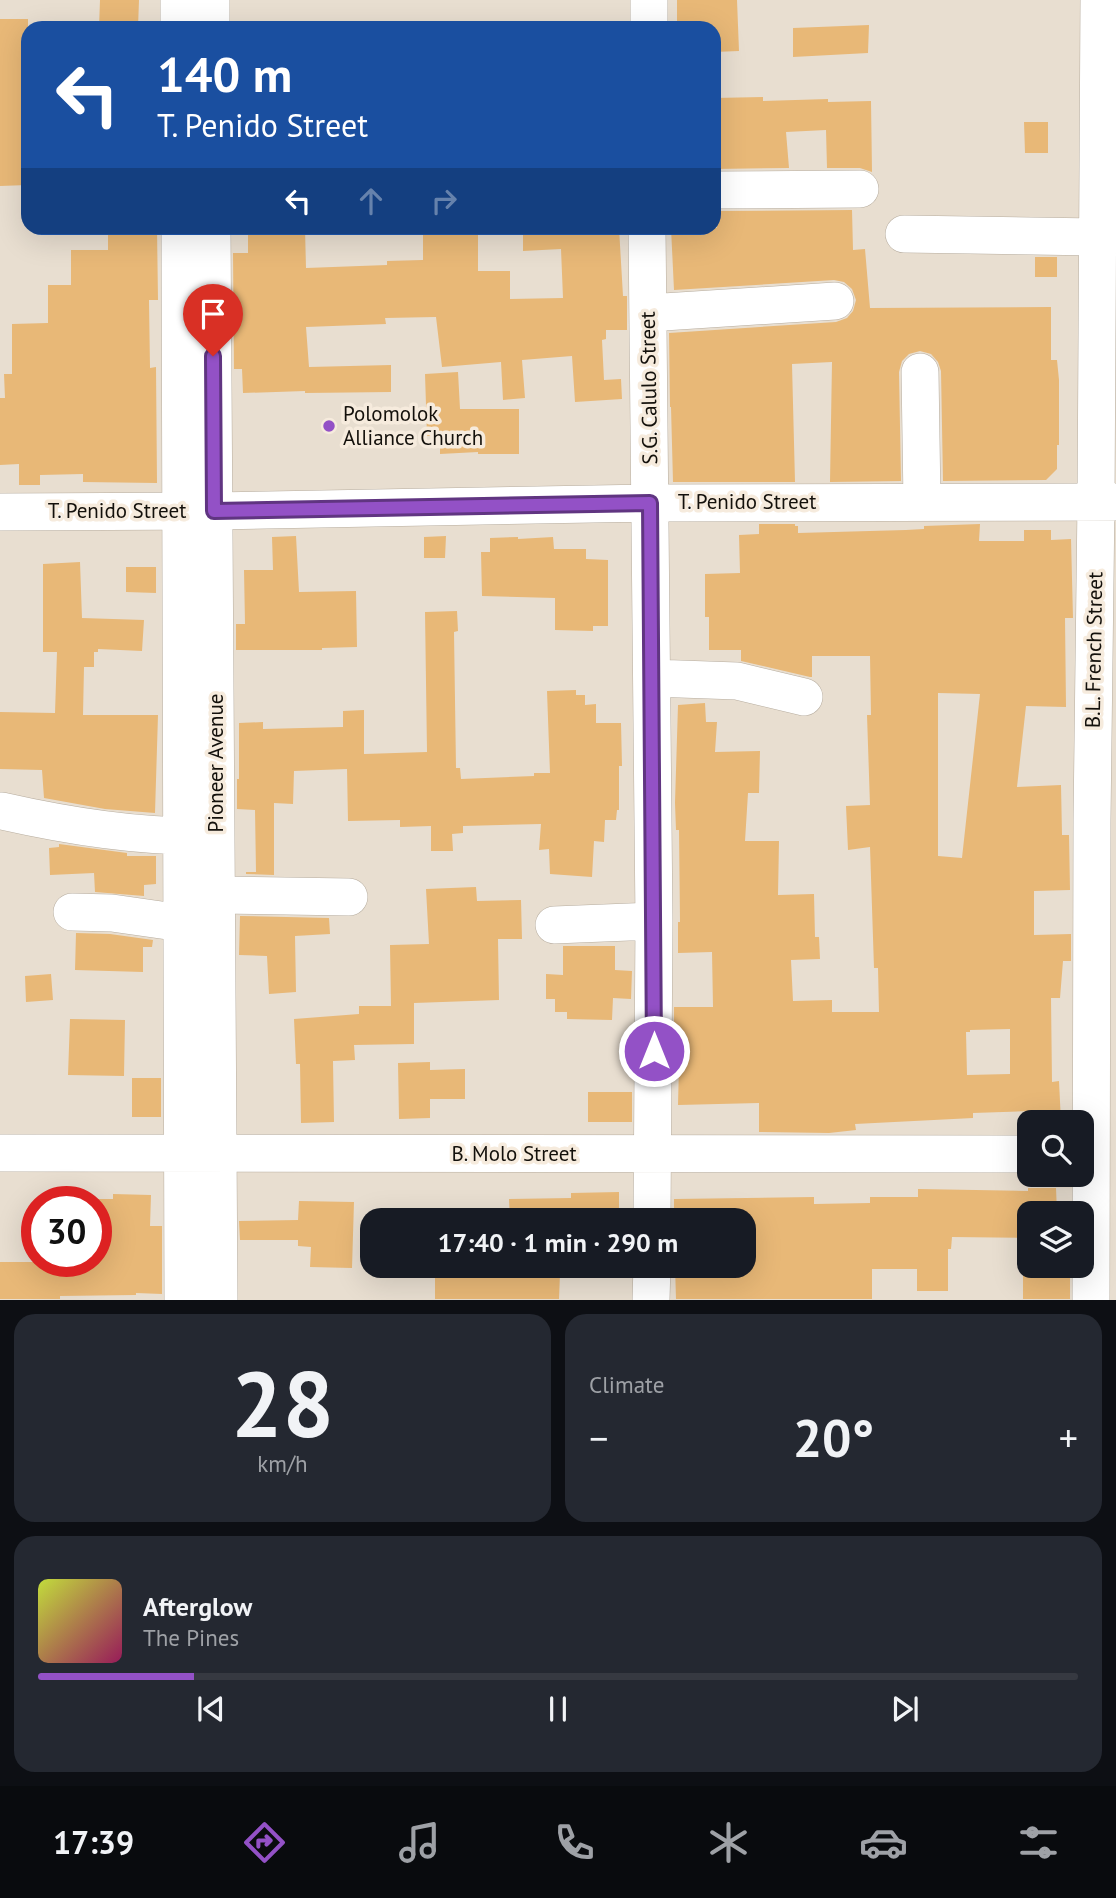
<!DOCTYPE html>
<meta charset="utf-8">
<style>
body{margin:0;font-family:"PT Sans",sans-serif;background:#242831;color:#f1f3f6;height:100vh;display:flex;flex-direction:column;font-size:26px;white-space:nowrap}
*{box-sizing:border-box;margin:0}
p{font-size:23px;color:#9ea1a6}
.icon{flex:none;width:38px;height:38px;fill:none;stroke:currentColor;stroke-width:2;stroke-linecap:round;stroke-linejoin:round}
.map{position:relative;height:1300px;overflow:hidden}
.details{display:flex;flex-direction:column;gap:14px;padding:14px;background:#0d0f14;flex:1}
.details>*{flex:none}
.hud{position:absolute;left:21px;top:21px;width:700px;height:214px;border-radius:21px;box-shadow:0 7px 28px #0002;background:#1a4fa0;color:#fff;overflow:hidden}
.fabs{position:absolute;left:1017px;top:1110px;display:grid;gap:14px}
.fabs a{display:grid;place-items:center;width:77px;height:77px;border-radius:14px;background:#171b24;box-shadow:0 7px 28px #0002;font-size:35px}
.speed{position:absolute;left:21px;top:1186px;display:flex;gap:14px;font-size:35px;font-weight:700;text-align:center}
.speed>*{display:grid;place-content:center;width:91px;height:91px;border-radius:50%;background:#171b24;box-shadow:0 7px 28px #0002;line-height:1}
.speed .limit{border:10px solid #d22;background:#fff;color:#111}
.pin{position:absolute;display:grid;place-items:center;width:60px;height:60px;color:#fff;margin:-72px -30px;border-radius:50% 50% 50% 0;rotate:-45deg;box-shadow:0 0 7px #0007}
.pin .icon{rotate:45deg}
.me{position:absolute;width:77px;margin:-38px;rotate:0deg;stroke-linejoin:round;filter:drop-shadow(0 0 5px #0008)}
.turn{display:flex;align-items:center;gap:24px;height:147px;padding:0 21px;font-size:32px}
.turn .icon{width:91px;height:91px;stroke-width:2.5}
.turn b{display:block;font-size:49px;line-height:60px}
.lanes{display:flex;align-items:center;height:66px;padding:0 21px;background:#0003;justify-content:center;gap:35px;direction:ltr}
.lanes .off{opacity:.35}
.big{font-size:52px;font-weight:600;line-height:1.1}
.details .widget{flex:1;display:flex;flex-direction:column;justify-content:center;gap:10px;min-width:0;padding:0 24px;border-radius:21px;background:#242831}
.details .dial{align-items:center;gap:0}
.dial b{font-size:91px;line-height:1}
.song{display:flex;align-items:center;gap:21px}
.cover{width:84px;height:84px;border-radius:10px;background:linear-gradient(135deg,hsl(70 70% 55%),hsl(330 70% 35%))}
.played{height:7px;border-radius:4px;background:linear-gradient(90deg,#9351c6 15%,#363941 15%)}
.keys{display:flex;justify-content:space-around;direction:ltr}
.heat{display:flex;justify-content:space-between;align-items:center;font-size:38px;direction:ltr}
.details .tiles{flex:1;display:grid;gap:14px;grid-template-columns:1fr 1fr}
.widget:last-child{grid-column:span 2}
.trip{position:absolute;left:360px;top:1208px;width:396px;height:70px;border-radius:21px;background:#171b24;box-shadow:0 7px 28px #0002;font-weight:600;line-height:70px;text-align:center}
.dock{display:flex;height:112px;justify-content:space-around;align-items:center;background:#090b0e;color:#9ea1a6}
.dock .icon{width:49px;height:49px}
.dock .active{color:#9351c6}
.dock b{font-size:32px;color:#f1f3f6}
.map>svg:first-child{display:block}
.building{fill:#e8b877;fill-rule:evenodd}
.lines{fill:none;stroke-linecap:round;stroke-linejoin:round}
.minor-casing{stroke:#b7ad9f;stroke-width:38}
.minor{stroke:#fff;stroke-width:37}
.route-casing{stroke:#603581;stroke-width:18}
.route{stroke:#9351c6;stroke-width:12}
.poi-dot{fill:#9351c6;stroke:#f6ebdd;stroke-width:2.5}
.labels{text-anchor:middle;stroke-width:7;stroke-linejoin:round;paint-order:stroke}
.street-label{font-size:21px;fill:#13100b;stroke:#f6ebdd}
.poi-label{font-size:21px;fill:#13100b;stroke:#f6ebdd;text-anchor:start}
</style>
<div class="map">
<svg width="1116" height="1300" viewBox="0 0 1116 1300">
<rect width="100%" height="100%" fill="#e8ded0"/>
<path class="building" d="M100 0H139L138 28H99Z
M677 0H737L739 51 714 52V28H677Z
M0 19H28V185L0 186Z
M869 25 868 53 793 57V28Z
M763 97V101L828 99V102L871 101 872 172 860 168H827L826 130 786 132 789 168 714 169V98Z
M1024 122H1048V153H1025Z
M852 210 853 250 865 249 870 308 1051 307V360H1057L1059 380V445H1057V469L1046 480 943 481 941 371 938 362 931 354 920 351 909 354 902 361 899 372 901 481 830 482 832 362 792 364 795 482H673L671 407H670L669 333 836 322 847 318 853 311 856 300 852 289 844 282 834 280 674 290 671 228H717L715 211Z
M108 228H157L158 300H149L150 368 156 367 157 483 83 482V474L40 475V485H19V464L0 465V398H5L4 374H12V324L48 323V285H71V250H108Z
M248 228H305L306 268 387 265V261L423 260V228H478V271H510V299L563 298 561 249 523 251V228H619L623 296H627V330H606V339L602 340 604 380 621 379 622 399 575 402 572 356 522 360 525 398 503 400 501 362 442 367 436 317 385 318 386 324 306 327 309 367 391 365V392L305 393V391L243 393 242 369H234L233 253H248Z
M1035 257H1057V277H1035Z
M458 372 460 409H519V454H478V452L440 454V436H427L425 374Z
M759 524H795V526H798V533L906 530 924 529V526L980 524 979 541H1024V530H1051V540L1071 539 1073 618H1065L1066 707 1026 706 1017 787 1061 785 1062 835H1069L1070 890 1034 891V935L1071 934V961H1063L1060 998H1051L1052 1082 1059 1081 1061 1122H1031V1111L973 1113V1118L855 1124 856 1130 829 1133 759 1132V1103L678 1105 679 1065H674V1007H713L712 952 678 953V922H680L679 830H676L675 803 678 705 705 703 706 722H717L715 752 760 751 759 793H748L745 841H779L778 895 814 894 815 937H819L820 959 791 960 793 1001 832 1000V1012H879L878 968H874L870 847 848 850 846 806 870 805 867 715H871L870 656H812V677H810L741 661V650H709V617H705V574L740 573 739 535 759 534ZM938 693 980 694 962 858 938 856ZM1010 1029V1074L967 1075 966 1032H970V1030Z
M296 536 299 592 356 591 357 647 322 648V650H236V624H245L244 570H273L272 537Z
M446 536 445 558H424V537Z
M518 537V539L553 537 554 549H586V559L608 560V626H593V631L555 630V598L482 596 481 552H490V538Z
M80 562 82 618 144 620 142 651 98 649V652H94V667H84L83 715H158L155 813 105 809 44 798 42 770 0 769V712L55 713 57 652H43V564Z
M126 567H156V593L126 592Z
M457 611 458 631 454 632 456 768H460L461 779 534 776V773H550L547 691 576 690V695H585V705L596 704V723H621L622 766H619V810H617L616 820H605L604 842 594 841 592 877 550 874 549 849 539 850 541 824 463 826V833L452 834 453 851H431V826L400 827V820L348 821 347 769 294 771 293 804 274 803V875L246 874V872H256L255 810 237 809V779H239V723L263 722V729L343 727V711L364 710V754L427 752 425 612Z
M59 844 127 853V856H156V884L144 885V896L95 892 94 873 50 875 49 848 59 847Z
M476 887 477 901 521 900 522 939H498L499 1000 414 1003V1044L354 1045 355 1060 333 1061 334 1122 301 1123 300 1064H296L294 1019 359 1014V1006H391L390 945 429 944 426 889Z
M240 916 329 918 330 934 295 936 296 992 269 994 267 956 239 955Z
M76 933 110 934 153 940 152 947H143V972L75 970Z
M563 946H615V970L632 971 631 999 613 998 612 1020 567 1019V1012H555V999H546V974L563 975Z
M51 974 53 1000 26 1002 25 976Z
M70 1019 125 1020 124 1076 68 1075Z
M430 1062V1070L465 1069V1099H430V1118L399 1119 398 1063Z
M132 1078H161V1117H132Z
M588 1092H632V1122H588Z
M1028 1188H1056L1057 1212H1029V1238L952 1237 951 1249H948V1291H917V1269H872V1299H676L675 1265H744V1220H674V1199L814 1197V1204L870 1203V1197H918V1189L1028 1191Z
M619 1192V1220H510L509 1199 571 1198V1193Z
M113 1194 151 1195 150 1226H162V1294L136 1293V1295L60 1296V1299H0V1262H96V1199H113Z
M299 1201 354 1202 352 1268 310 1267 311 1247 298 1246V1240H240L239 1221 298 1220Z
M435 1265H465V1271L560 1274 559 1299H435Z
M1023 1265H1070V1299H1023Z"/>
<g class="lines">
<g class="minor-casing">
<path id="minor" d="M179 0V28
M211 0V28
M649 28V0
M714 190 860 189
M180 228 183 1300
M212 228 219 1300
M647 228 654 921 652 1220
M904 234 1097 237
M648 313 835 301
M920 372 922 502
M0 512 214 511 650 503 1116 502
M652 678 737 681 804 697
M2 811C68 826 137 837 205 836
M217 895 349 897
M72 912 112 913 182 923
M554 925 654 921
M0 1153 1029 1154
M651 1300 652 1265
M1091 1300 1092 820 1096 502 1099 0"/>
</g>
<use href="#minor" class="minor"/>
</g>
<g class="lines">
<g class="route-casing">
<path id="route" d="M213 356 214 511 650 503 654 1051"/>
</g>
<use href="#route" class="route"/>
</g>
<circle class="poi-dot" cx="329" cy="426" r="7"/>
<g class="labels">
<g class="street-label">
<text transform="translate(649 388) rotate(-91)" y="7">S.G. Calulo Street</text>
<text x="747" y="509">T. Penido Street</text>
<text x="117" y="518">T. Penido Street</text>
<text transform="translate(1094 650) rotate(-89)" y="7">B.L. French Street</text>
<text transform="translate(216 763) rotate(-90)" y="7">Pioneer Avenue</text>
<text x="514" y="1161">B. Molo Street</text>
</g>
<g class="poi-label">
<text x="343" y="421">Polomolok<tspan x="343" dy="24">Alliance Church</tspan></text>
</g>
</g>
</svg>
<div class="fabs">
<a><svg class="icon" aria-label="search" viewBox="0 0 24 24"><circle cx="10" cy="10" r="6"/><path d="M15 15l6 6"/></svg></a>
<a><svg class="icon" aria-label="layers" viewBox="0 0 24 24"><path d="M12 4l9 5-9 5-9-5zM3 14l9 5 9-5"/></svg></a>
</div>
<div class="speed"><div class="limit">30</div></div>
<div class="pin" style="left:213px;top:356px;background:#d93025"><svg class="icon" aria-label="arrive" viewBox="0 0 24 24"><path d="M6 21V4h12l-3 4 3 4H6"/></svg></div>
<svg class="me" style="left:654px;top:1051px" viewBox="-20 -20 40 40"><circle r="17" fill="#9351c6" stroke="#fff" stroke-width="3"/><path d="M0-11L8 9 0 5-8 9z" fill="#fff"/></svg>
<div class="trip">17:40 · 1 min · 290 m</div>
<div class="hud">
<div class="turn"><svg class="icon" aria-label="left" viewBox="0 0 24 24"><path d="M17 20v-9H6M10 6l-5 5 5 5"/></svg><div><b>140 m</b>T. Penido Street</div></div>
<div class="lanes"><svg class="icon" aria-label="left" viewBox="0 0 24 24"><path d="M17 20v-9H6M10 6l-5 5 5 5"/></svg><svg class="icon off" aria-label="ahead" viewBox="0 0 24 24"><path d="M12 20V5M6 11l6-6 6 6"/></svg><svg class="icon off" aria-label="right" viewBox="0 0 24 24"><path d="M7 20v-9h11M14 6l5 5-5 5"/></svg></div>
</div>
</div>
<section class="details">
<div class="tiles">
<div class="widget dial"><b>28</b><p>km/h</p></div>
<div class="widget"><p>Climate</p>
<div class="heat"><a>−</a><b class="big">20°</b><a>+</a></div>
</div>
<div class="widget">
<div class="song"><i class="cover"></i><div><b>Afterglow</b><p>The Pines</p></div></div>
<div class="played"></div>
<div class="keys"><svg class="icon" aria-label="previous" viewBox="0 0 24 24"><path d="M18 5L8 12l10 7zM5 5v14"/></svg><svg class="icon" aria-label="pause" viewBox="0 0 24 24"><path d="M8 5v14M16 5v14"/></svg><svg class="icon" aria-label="next" viewBox="0 0 24 24"><path d="M6 5l10 7-10 7zM19 5v14"/></svg></div>
</div>
</div>
</section>
<nav class="dock">
<b>17:39</b>
<svg class="icon active" aria-label="directions" viewBox="0 0 24 24"><path d="M12 3l9 9-9 9-9-9zM9 14v-3h6M13 9l2 2-2 2"/></svg>
<svg class="icon" aria-label="music" viewBox="0 0 24 24"><path d="M9 18V5l10-2v13"/><circle cx="6" cy="18" r="3"/><circle cx="16" cy="16" r="3"/></svg>
<svg class="icon" aria-label="phone" viewBox="0 0 24 24"><path d="M5 4h4l2 5-3 2q2 4 5 5l2-3 5 2v4C11 20 4 13 5 4z"/></svg>
<svg class="icon" aria-label="climate" viewBox="0 0 24 24"><path d="M12 3v18M4 7l16 10M4 17L20 7"/></svg>
<svg class="icon" aria-label="car" viewBox="0 0 24 24"><path d="M5 17H2v-5l4-1 3-4h7l3 4 3 1v5h-3M9 17h6M6 11h13"/><circle cx="7" cy="17" r="2"/><circle cx="17" cy="17" r="2"/></svg>
<svg class="icon" aria-label="filters" viewBox="0 0 24 24"><path d="M4 7h16M4 17h16"/><circle cx="9" cy="7" r="2"/><circle cx="15" cy="17" r="2"/></svg>
</nav>
